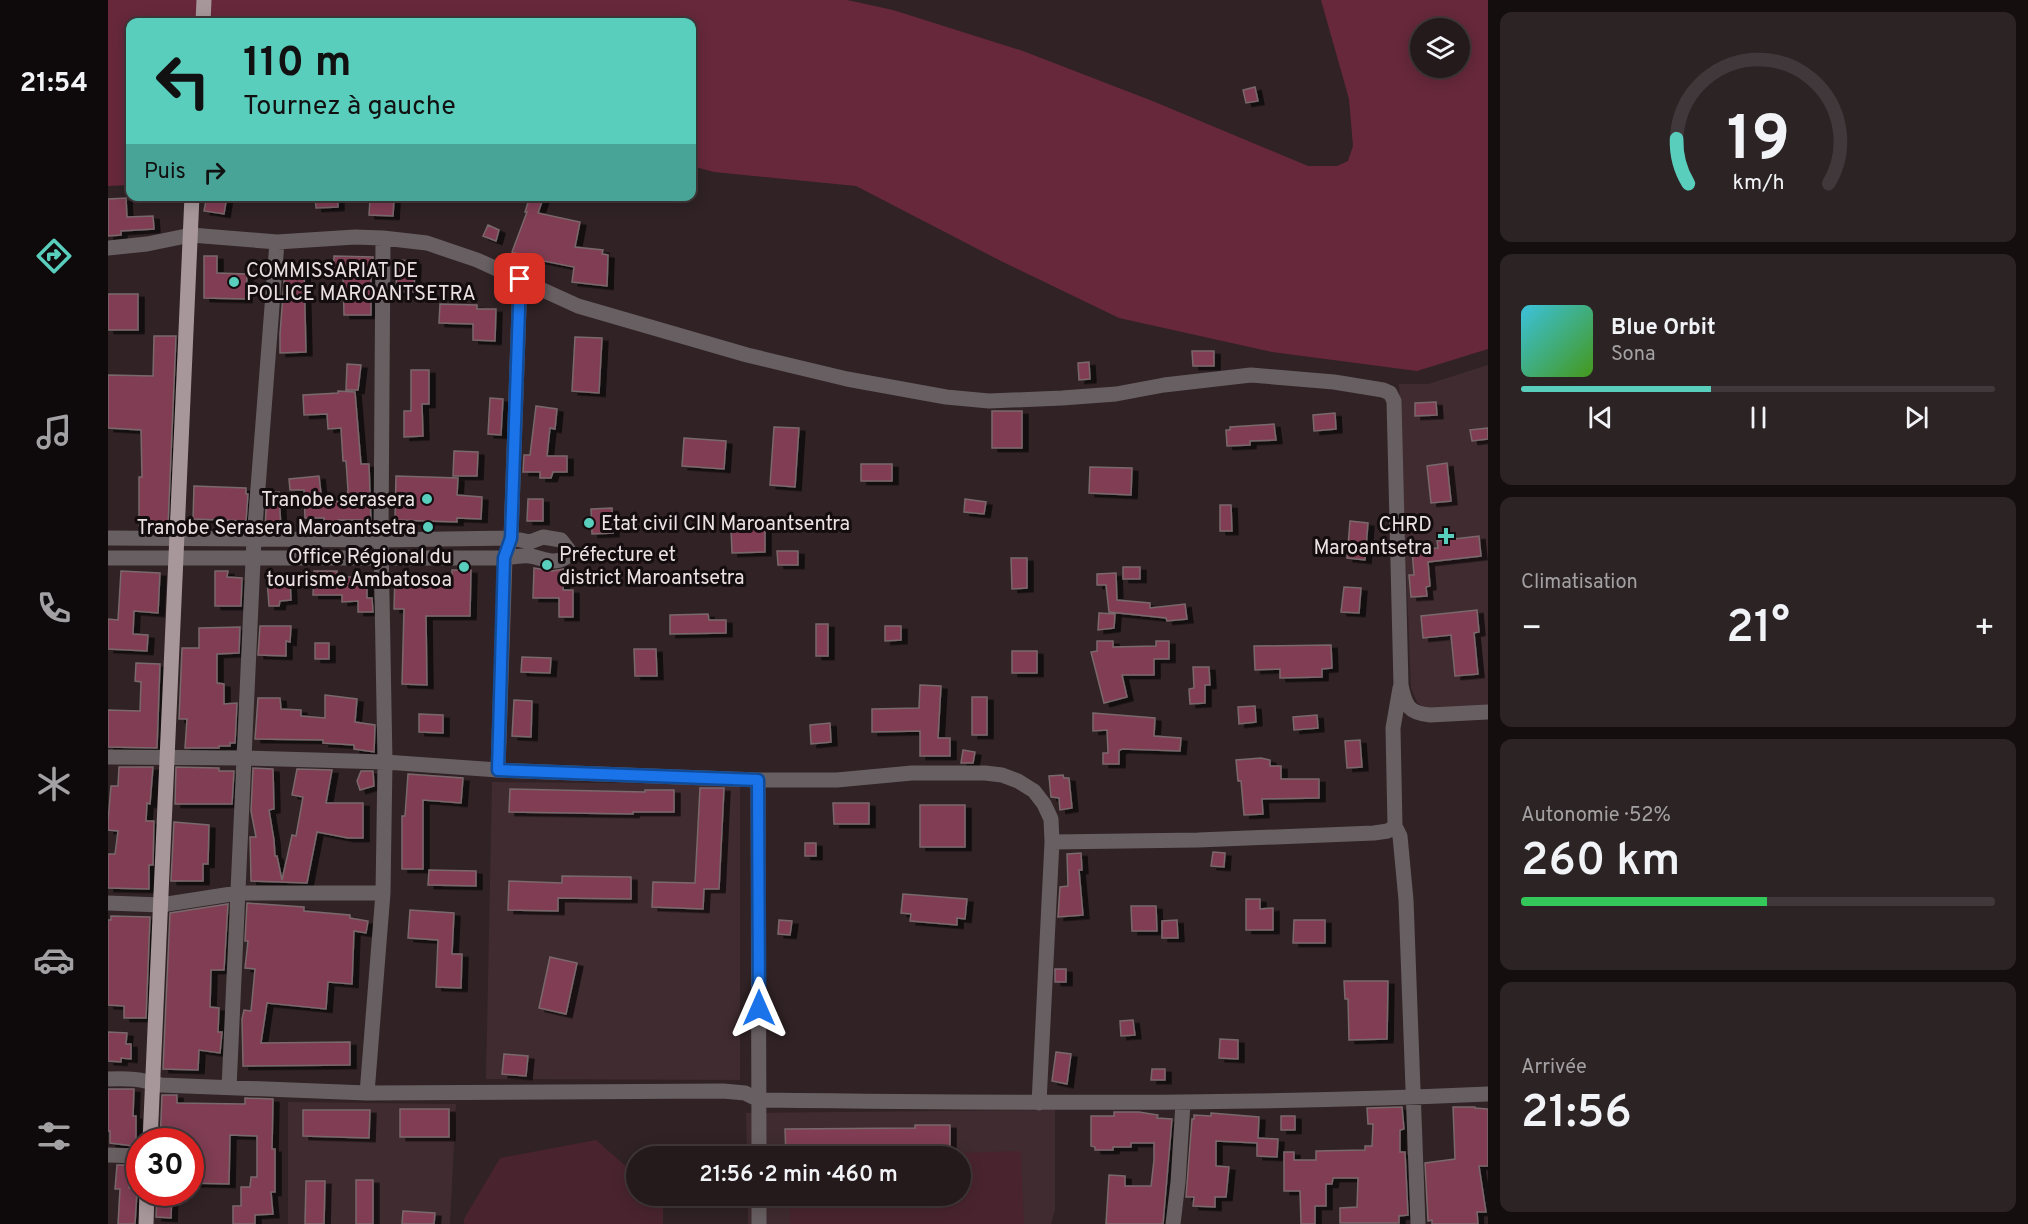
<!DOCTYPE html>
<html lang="fr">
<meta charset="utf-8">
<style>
body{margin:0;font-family:Overpass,sans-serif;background:#2c2325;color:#f1f3f6;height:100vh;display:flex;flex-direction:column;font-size:22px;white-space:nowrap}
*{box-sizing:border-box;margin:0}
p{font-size:20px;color:#a3a1a3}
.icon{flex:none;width:33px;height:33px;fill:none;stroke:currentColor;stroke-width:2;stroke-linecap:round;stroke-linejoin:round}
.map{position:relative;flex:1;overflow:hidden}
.sheet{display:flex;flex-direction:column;gap:12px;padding:12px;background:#140e0f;width:540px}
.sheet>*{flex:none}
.hud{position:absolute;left:18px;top:18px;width:570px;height:183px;border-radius:12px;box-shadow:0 3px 15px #0003,0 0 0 2px #41383b;background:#5acebd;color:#111;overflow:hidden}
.fabs{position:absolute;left:1302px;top:18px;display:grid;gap:12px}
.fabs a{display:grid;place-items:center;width:60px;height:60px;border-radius:50%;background:#241a1c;box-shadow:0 3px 15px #0003,0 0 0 2px #41383b;font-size:30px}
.speed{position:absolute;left:18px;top:1128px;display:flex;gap:12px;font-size:30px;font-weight:700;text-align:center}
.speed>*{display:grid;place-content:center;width:78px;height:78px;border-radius:50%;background:#241a1c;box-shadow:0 3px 15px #0003,0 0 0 2px #41383b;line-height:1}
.speed .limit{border:9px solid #d22;background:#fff;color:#111}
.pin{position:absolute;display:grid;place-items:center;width:51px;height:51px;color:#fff;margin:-26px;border-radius:12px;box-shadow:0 3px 9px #0006}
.me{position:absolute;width:66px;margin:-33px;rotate:0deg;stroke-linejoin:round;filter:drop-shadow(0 0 4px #0008)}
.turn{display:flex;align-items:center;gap:21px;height:126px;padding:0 18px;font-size:27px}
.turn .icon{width:78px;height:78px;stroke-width:2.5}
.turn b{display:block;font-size:42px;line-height:51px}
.then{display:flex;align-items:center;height:57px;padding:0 18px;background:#0003;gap:12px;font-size:22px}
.big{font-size:45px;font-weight:600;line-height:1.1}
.sheet .tile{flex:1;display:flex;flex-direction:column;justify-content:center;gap:9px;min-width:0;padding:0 21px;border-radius:12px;background:#2c2325}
.sheet .dial{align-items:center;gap:0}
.dial svg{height:156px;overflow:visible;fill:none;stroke:#41383b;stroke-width:7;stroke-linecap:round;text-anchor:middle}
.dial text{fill:#f1f3f6;stroke:none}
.song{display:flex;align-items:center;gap:18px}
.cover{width:72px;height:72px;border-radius:9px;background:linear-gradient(135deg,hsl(190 70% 55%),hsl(100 70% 35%))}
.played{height:6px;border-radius:3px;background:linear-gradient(90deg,#5acebd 40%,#41383b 40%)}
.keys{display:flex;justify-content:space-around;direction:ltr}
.heat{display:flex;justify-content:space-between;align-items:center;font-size:33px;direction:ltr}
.charge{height:9px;border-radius:4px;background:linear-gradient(90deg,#34c759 52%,#41383b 0)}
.trip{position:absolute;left:518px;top:1146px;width:345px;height:60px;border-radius:30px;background:#241a1c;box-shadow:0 3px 15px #0003,0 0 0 2px #41383b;font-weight:600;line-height:60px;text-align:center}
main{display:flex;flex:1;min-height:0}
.tab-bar{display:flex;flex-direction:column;width:108px;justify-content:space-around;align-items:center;background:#0e0a0b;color:#a3a1a3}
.tab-bar .icon{width:42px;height:42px}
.tab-bar .on{color:#5acebd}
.tab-bar b{font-size:27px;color:#f1f3f6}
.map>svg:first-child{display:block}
.built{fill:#3f2b30}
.green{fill:#49242f}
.water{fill:#67283c;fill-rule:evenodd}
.building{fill:#803e52;stroke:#79686c;stroke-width:1.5;filter:url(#shadow)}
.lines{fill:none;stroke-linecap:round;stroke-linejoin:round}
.minor{stroke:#675f61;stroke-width:15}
.major{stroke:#a7979b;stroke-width:15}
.route-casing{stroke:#114b97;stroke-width:15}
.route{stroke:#1a73e8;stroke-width:10}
.poi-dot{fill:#5acebd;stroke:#140d0f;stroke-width:2}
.labels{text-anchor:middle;stroke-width:6;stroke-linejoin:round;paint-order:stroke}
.poi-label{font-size:20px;fill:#ebe1e3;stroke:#140d0f;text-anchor:end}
</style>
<main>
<nav class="tab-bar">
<b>21:54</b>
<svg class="icon on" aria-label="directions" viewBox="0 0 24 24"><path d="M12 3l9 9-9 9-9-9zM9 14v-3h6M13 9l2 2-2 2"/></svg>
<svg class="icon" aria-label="music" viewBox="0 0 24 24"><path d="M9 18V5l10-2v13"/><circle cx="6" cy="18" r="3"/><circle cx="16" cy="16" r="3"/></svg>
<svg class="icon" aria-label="phone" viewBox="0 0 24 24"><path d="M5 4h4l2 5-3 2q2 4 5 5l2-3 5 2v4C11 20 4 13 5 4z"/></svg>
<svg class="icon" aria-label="climate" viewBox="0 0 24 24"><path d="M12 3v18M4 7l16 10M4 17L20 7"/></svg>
<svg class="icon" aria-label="car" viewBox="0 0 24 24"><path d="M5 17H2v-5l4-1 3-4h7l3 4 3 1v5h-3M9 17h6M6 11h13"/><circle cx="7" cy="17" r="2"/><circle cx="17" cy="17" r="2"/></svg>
<svg class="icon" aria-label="filters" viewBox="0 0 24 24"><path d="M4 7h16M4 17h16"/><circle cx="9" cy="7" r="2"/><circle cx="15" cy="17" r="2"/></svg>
</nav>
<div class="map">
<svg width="1380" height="1224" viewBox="0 0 1380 1224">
<defs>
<filter id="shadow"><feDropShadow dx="6" dy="3.5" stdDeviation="0" flood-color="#0009"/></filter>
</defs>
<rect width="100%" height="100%" fill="#302225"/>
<path class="built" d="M1380 365V708H1315L1309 702 1303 688 1291 384H1320Z
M384 782 632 784V1080L378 1079Z
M180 1102 348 1104 342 1224H180Z
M947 1110V1210L943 1224H640V1196H852V1156H639L638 1113Z"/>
<path class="green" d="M488 1140 528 1175V1196H552L555 1199V1224H356V1219L392 1158Z
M913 1151 916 1224H682V1196H852V1156H754Z"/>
<path class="water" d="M0 0H739L785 10 915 51 1047 102 1200 166H1229L1240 161 1245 146 1241 99 1213 0H1380V349L1309 371 1164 352 1011 318 889 259 748 186 606 172 584 166V22H22V185L0 186ZM1312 28H1352V68H1312Z"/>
<path class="building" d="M1147 87 1150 101 1138 103 1135 90Z
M99 196H119L116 214 96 211Z
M207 196H230V207L208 208Z
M422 196H436L430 213 472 222 467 247 495 250 494 254 500 255 499 286 464 282 466 267 421 258 404 252 419 212H417Z
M18 198 19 217 45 216 46 229 13 231V235L0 236V199Z
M262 199 286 200 285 216 261 215Z
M380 225 391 230 388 241 375 236Z
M96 256H109V273L139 274 138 299 96 298Z
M226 256 265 257V276H263V315H236L235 275H225Z
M289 260 307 261 306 292H288Z
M177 268H196L198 352 172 353V334Z
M0 294H30V330H0Z
M332 304 369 305V309H388L387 341 365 340V324L331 323Z
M46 336H68L60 526H31V477H34L33 430 0 428V375L45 376Z
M467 337 494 338 491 393 464 391Z
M1084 351H1106V366H1085Z
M981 362 982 379 971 380 970 363Z
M239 364 253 365 250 390H238Z
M303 370H321V404H314L315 436 296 437V411H303Z
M230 391 247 392 253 464H261L263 523H254V520H230V530H216V518H197L196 490H182L181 479 211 476 214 502 238 501 240 490 238 461H235L233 428 220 429 219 414 196 415 195 395 230 393Z
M382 398 395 399 393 435 380 434Z
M1328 402 1329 415 1307 416V403Z
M428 406 449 409 447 429 442 428 439 456H459V472H445L443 478H432V472H415L416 455H422Z
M884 411H914V448H884Z
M1227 413 1228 429 1206 431 1205 415Z
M1166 424 1168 440 1142 441V445L1119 446 1118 430H1122V427Z
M666 427 691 428 687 487 662 485Z
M1380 428V439L1364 441 1362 430Z
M576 438 618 441 616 469 574 466Z
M346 451 370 452 369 476H345Z
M1339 463 1343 501 1323 503 1319 466Z
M753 464H784V481H753Z
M982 467 1024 468 1023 495 981 493Z
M288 476 350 478 349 495 374 497 373 519 349 518V522L287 520Z
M86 486 138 488V494H140L138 521 85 519Z
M171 492 173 530 157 529 159 493Z
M420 499H435V521H419Z
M857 499 878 502 876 514 856 512Z
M1112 505H1123L1124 531H1112Z
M504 508 505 533 484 534 483 509Z
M1242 521 1260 523 1257 560 1239 558Z
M657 529V552L624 553 623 530Z
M1371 536 1373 556 1320 562 1322 586 1318 587 1319 596 1303 597 1301 575H1306L1304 550 1330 548 1329 541Z
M669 551H690V565H670Z
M903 558H919V588L904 589Z
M1015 567H1032V579H1015Z
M426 568 444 571 456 569 455 590H465V617H451V598H425Z
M344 570H363L362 616H318L319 685 294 684 296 609H286L287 574 320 575V583H344Z
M13 571 52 573 50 613 26 611 25 634 40 635 39 651 0 649V619L10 620Z
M107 571H120L119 577 134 578 133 606H107Z
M206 571H229V577H259V598H264L265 612H250V601L234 602V595H205Z
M1008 573 1009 600 1042 603V608L1077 604 1079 619 1059 621 1058 618 1001 612 998 585H989V574Z
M182 578 183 600 172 601 171 606H161L159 579Z
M1236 587 1253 588 1251 613 1233 612Z
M1369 610 1371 632 1366 633 1370 674 1347 676 1343 635 1315 638 1313 616Z
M991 613 1007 614 1006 628 990 630Z
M600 614 601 620H618V633L562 634V615Z
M708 624H720V656H708Z
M152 626H183L182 642 178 641V656L150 655Z
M777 626H793V640L777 641Z
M132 627 131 653 109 654V683L116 684V704L129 703 127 743H122V746H111V748H77L79 719H71L74 648H91V628Z
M989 641H1005V647L1048 646V641H1061V659H1046V675H1014L1019 697 996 703 983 652 989 651Z
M207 643H221V659H207Z
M1223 645 1224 668 1214 669V677L1172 678V669L1147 670 1146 646Z
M526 649H548L549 676H527Z
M904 651H929V673H904Z
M414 657 443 658 442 673 413 672Z
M28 663 52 664 49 748 0 747V710L32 711 33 682 27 681Z
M1085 667H1101L1102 685H1097V703L1082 704 1081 689 1086 688Z
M812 685 833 686 830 738H842V756H812V731L764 732V709L811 708Z
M217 695 249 699 247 722 267 725 266 752 246 749V745L215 743V740L147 739 150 698H172L173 709 193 710V716L217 718Z
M864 697H879V735H864Z
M406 700 424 701 423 737 404 736Z
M1147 706 1148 722 1131 724 1130 707Z
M985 713 1047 718 1046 736 1073 738 1072 751 1014 749 1011 751V764H995V753H1000L999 730 985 731Z
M311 714 335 715V733L311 732Z
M1209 715 1210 728 1186 730 1185 717Z
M722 723 723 742 703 744 702 725Z
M1252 740 1254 767 1239 768 1237 741Z
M855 750 867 752 865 763H853Z
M1153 758 1162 760V766H1173V779H1211V798L1154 799 1155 814 1136 815 1133 781H1130L1128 760Z
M11 767H45L42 804 39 803 38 821H46L45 865H41V889L0 888V854H7L10 831 0 830V821L3 786H10Z
M68 767 111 768V771H126L124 804H67Z
M145 768 165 769 166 809 161 810 166 840 167 856H169L174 880 184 835 188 836 195 797 184 795 189 769 224 770 218 803H255V838H240L209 832 199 883 143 881 142 837H148L143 811Z
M253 771H265L266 786 252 790 249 781Z
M300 774 355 778 353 803 315 800V869H294V816H297Z
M955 775 956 778H961L964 808 952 810 951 798 943 797 941 776Z
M592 788H616L611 889H596L595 909 544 907 545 882 587 883Z
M402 789 537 792V790H566V812H525V814L401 812Z
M725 803H761V824H726Z
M812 805H857V847H812Z
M66 822 101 825 100 864H95V881H63Z
M697 843H708V856H697Z
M1105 852 1117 853 1116 867 1103 866Z
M973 853 974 870H971L975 915 950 917 952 887 960 886 959 854Z
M321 870 368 871V886L320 885Z
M454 876 523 877V899L450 898V911L400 910 401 881 454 883Z
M795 894 859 899 857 919 849 918V925L802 921 803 914 793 913Z
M1138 899H1152V909L1165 908V930H1138Z
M139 903 196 907V911L242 915V918L260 921 258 933 246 931 244 984 220 982 218 1009 159 1003 153 1043 242 1042V1065L135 1066 134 1019 136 1010 143 1011 147 969 137 968 140 941H137Z
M120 904 116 970H103L102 1007 111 1008 110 1032H114L112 1053 91 1050 90 1070 55 1069 62 913Z
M1023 906H1048L1049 931H1024Z
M302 910 346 913 344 954H354L353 988 328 987 330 940 300 938Z
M3 916 42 917 38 1018H16V1006L0 1005V920H3Z
M671 920 684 921 682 935 670 934Z
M1069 920 1070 938H1054V921Z
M1186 920H1217V943H1185Z
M442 957 469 963 458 1014 431 1008Z
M947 969H958V982H947Z
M1236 981H1280L1279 1039 1241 1040 1240 999H1237Z
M1025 1020 1027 1035 1013 1036 1012 1021Z
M0 1032 19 1033 18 1044H23V1059L13 1058V1062L0 1061Z
M1112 1039 1130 1040V1059L1111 1058Z
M948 1052 963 1054 959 1084 944 1081Z
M396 1054 420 1056 418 1076 394 1074Z
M1044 1069H1057V1080H1043Z
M0 1089H26L25 1116H28V1144L25 1143V1146L2 1143V1131H0Z
M54 1095H69V1103L137 1104V1098L165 1099 164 1149H167V1192H163L165 1214 147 1215V1224H125V1206H133V1187H142L143 1177H149V1136L122 1135 121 1184 82 1183V1142H52Z
M1294 1107 1296 1129 1292 1130V1152H1297L1300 1215 1291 1216V1223H1232V1208L1249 1207 1250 1178H1225L1224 1184H1218V1206H1207V1224H1193L1192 1191H1176V1152H1186V1160H1208V1151L1257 1150V1146H1264L1265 1124H1260L1259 1108Z
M1345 1107H1367V1108L1380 1109V1166H1371L1378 1212H1369L1370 1224H1324V1220L1320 1221 1317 1163 1347 1159Z
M292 1109H341V1137H292Z
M195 1110H262L261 1138 195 1136Z
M1006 1112H1031L1050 1115 1049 1118 1064 1119 1055 1224H998L1001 1175 1017 1176V1186H1043L1046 1160V1143H1023V1147H1005V1150H987V1147L983 1146V1116H1006Z
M1103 1113 1151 1117 1150 1138 1170 1139 1169 1157 1149 1156V1143L1108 1141V1166L1121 1167 1118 1197H1107V1207L1085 1206 1086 1197H1078L1084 1119H1086V1115L1103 1116Z
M1173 1116H1187V1130H1173Z
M807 1125H842V1147H793V1152L693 1154V1156H678L677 1129 807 1128Z
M9 1165H23L21 1188 28 1189 29 1192 27 1224H10L12 1189H7Z
M248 1180H265V1224H248Z
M198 1181H217L216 1224H197Z
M49 1192H64L63 1218 48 1217Z
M295 1211 327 1213 326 1224H294Z"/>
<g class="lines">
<path class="minor" d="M0 248 39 244 83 235 169 242 247 237 275 238 319 243 369 260 470 306 639 355 739 379 838 397 881 401 954 398 1008 394 1056 385 1143 375 1226 382 1275 390 1282 393 1286 401 1293 685C1297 705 1300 713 1322 715L1380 712
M0 538 273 540 403 538 422 542 435 537 453 540 460 549 457 558C444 565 435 558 422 556 415 555 404 557 397 558H0
M0 757 135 758 277 762 390 770 650 780H729L804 773H877L894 775 910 781 926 791 936 804 943 819 944 842 931 1103
M390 770 397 558 403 538 412 279
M650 780 651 1156
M1287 826 1292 836 1298 900 1310 1224
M944 842 1090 840 1266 833 1280 831 1287 826 1285 728 1292 688
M0 903 53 905 130 893H275
M0 1079C21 1078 33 1079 53 1085L259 1093 615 1091 637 1093 651 1100C894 1103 1137 1105 1380 1094
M121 1088 146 539 169 242
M259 1093 275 893 277 762 273 540 275 238
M0 1155 32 1156
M651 1224V1196
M1065 1224 1070 1182 1075 1103"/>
<path class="major" d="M95 22 96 0
M42 1142 84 196
M38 1224 39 1192"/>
</g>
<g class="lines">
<g class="route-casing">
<path id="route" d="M412 279 403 538 396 558 390 770 650 780 651 1008"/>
</g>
<use href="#route" class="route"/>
</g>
<g class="poi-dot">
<circle cx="126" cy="282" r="6"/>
<circle cx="319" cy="499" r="6"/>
<circle cx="481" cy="523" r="6"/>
<circle cx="320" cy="527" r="6"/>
<path d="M1335 527h6v6h6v6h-6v6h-6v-6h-6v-6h6z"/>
<circle cx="439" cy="565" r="6"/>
<circle cx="356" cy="567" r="6"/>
</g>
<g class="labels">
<g class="poi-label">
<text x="138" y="277" text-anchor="start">COMMISSARIAT DE<tspan x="138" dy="23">POLICE MAROANTSETRA</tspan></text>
<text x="307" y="506">Tranobe serasera</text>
<text x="493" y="530" text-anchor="start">Etat civil CIN Maroantsentra</text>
<text x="1324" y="531">CHRD<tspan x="1324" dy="23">Maroantsetra</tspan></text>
<text x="308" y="534">Tranobe Serasera Maroantsetra</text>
<text x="451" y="561" text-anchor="start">Préfecture et<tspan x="451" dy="23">district Maroantsetra</tspan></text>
<text x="344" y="563">Office Régional du<tspan x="344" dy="23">tourisme Ambatosoa</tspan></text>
</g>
</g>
</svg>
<div class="fabs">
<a><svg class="icon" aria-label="layers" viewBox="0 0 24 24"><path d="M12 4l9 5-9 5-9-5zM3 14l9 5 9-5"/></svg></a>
</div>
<div class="speed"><div class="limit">30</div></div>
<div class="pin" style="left:412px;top:279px;background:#d93025"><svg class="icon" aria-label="arrive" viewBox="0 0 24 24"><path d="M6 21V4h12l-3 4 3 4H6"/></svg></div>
<svg class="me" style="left:651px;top:1008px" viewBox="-20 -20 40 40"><path d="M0-17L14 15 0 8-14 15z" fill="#1a73e8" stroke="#fff" stroke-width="4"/></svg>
<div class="trip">21:56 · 2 min · 460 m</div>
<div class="hud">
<div class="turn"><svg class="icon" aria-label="left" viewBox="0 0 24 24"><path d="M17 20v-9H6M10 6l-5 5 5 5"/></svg><div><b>110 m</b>Tournez à gauche</div></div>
<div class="then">Puis<svg class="icon" aria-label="right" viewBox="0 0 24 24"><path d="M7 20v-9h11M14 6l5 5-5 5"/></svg></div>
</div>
</div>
<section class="sheet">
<div class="tile dial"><svg viewBox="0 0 100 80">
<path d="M14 69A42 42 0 1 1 86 69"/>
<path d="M14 69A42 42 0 0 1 8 46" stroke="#5acebd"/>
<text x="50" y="56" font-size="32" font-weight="700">19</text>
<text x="50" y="72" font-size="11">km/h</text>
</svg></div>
<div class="tile">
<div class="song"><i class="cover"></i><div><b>Blue Orbit</b><p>Sona</p></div></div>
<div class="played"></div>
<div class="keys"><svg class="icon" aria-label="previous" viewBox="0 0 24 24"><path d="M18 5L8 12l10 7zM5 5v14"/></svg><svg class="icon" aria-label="pause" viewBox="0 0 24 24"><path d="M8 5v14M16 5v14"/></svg><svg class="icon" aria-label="next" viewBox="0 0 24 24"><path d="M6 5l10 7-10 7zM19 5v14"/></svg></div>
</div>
<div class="tile"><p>Climatisation</p>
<div class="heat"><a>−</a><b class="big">21°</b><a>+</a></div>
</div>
<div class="tile"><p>Autonomie · 52%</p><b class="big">260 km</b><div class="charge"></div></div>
<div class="tile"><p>Arrivée</p><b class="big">21:56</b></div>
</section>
</main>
